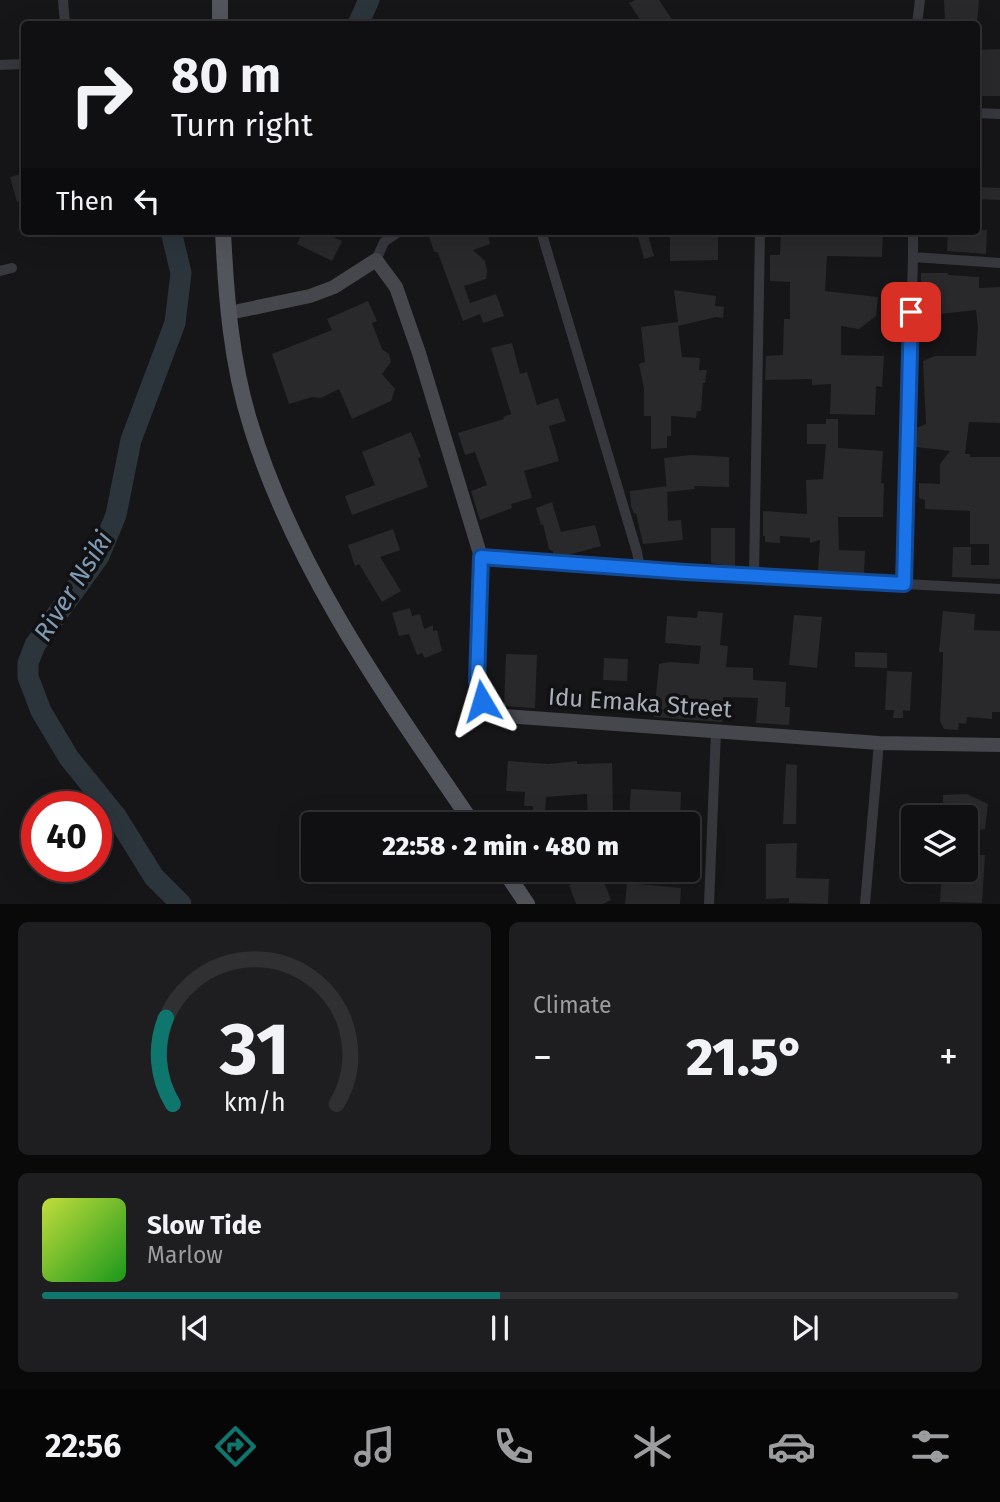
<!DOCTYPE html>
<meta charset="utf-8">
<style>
body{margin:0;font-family:"Fira Sans",sans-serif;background:#1e1e20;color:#f1f3f6;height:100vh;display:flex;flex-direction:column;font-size:26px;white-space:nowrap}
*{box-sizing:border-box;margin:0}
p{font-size:23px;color:#9c9d9f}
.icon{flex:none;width:38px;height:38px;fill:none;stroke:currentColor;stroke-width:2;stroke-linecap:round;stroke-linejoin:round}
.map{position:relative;height:904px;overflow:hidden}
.details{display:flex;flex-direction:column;gap:18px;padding:18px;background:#09090a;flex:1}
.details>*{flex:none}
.guide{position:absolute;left:21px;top:21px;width:959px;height:214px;border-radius:7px;box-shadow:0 7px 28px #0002,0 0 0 2px #303032;background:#101012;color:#f1f3f6;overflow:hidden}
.tools{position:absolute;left:901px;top:805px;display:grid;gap:14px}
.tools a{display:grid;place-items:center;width:77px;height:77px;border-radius:7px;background:#101012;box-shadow:0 7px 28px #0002,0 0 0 2px #303032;font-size:35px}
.speed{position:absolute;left:21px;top:791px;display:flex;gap:14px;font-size:35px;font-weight:700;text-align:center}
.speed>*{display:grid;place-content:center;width:91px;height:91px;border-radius:50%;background:#101012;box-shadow:0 7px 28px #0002,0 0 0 2px #303032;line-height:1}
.speed .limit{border:10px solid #d22;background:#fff;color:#111}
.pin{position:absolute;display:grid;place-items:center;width:60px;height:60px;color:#fff;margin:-30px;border-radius:14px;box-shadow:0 4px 10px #0006}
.me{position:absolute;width:77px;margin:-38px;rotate:353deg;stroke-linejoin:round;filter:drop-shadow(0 0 5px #0008)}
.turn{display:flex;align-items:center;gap:24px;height:147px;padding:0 35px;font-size:32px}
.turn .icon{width:91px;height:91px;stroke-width:2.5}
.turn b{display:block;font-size:49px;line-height:60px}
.then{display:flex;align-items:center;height:66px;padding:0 35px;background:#0003;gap:14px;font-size:26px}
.big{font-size:52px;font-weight:800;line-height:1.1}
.details .tile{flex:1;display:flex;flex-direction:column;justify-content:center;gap:10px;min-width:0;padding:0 24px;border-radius:10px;background:#1e1e20}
.details .dial{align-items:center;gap:0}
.dial svg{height:182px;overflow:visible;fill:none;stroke:#303032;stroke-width:7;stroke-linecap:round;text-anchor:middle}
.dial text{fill:#f1f3f6;stroke:none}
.song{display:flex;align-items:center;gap:21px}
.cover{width:84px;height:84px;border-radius:10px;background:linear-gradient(135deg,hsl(70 70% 55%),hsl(120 70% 35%))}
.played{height:7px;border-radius:4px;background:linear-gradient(90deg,#0f766e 50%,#303032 50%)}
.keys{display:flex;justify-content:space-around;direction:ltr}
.heat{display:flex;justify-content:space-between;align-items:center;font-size:38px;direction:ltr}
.details .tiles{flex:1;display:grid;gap:18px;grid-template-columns:1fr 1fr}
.tile:last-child{grid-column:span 2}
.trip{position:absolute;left:301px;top:812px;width:399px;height:70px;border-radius:7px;background:#101012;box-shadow:0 7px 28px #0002,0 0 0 2px #303032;font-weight:800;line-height:70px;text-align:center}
.tabs{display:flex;height:112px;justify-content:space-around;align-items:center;background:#060607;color:#9c9d9f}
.tabs .icon{width:49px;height:49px}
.tabs .on{color:#0f766e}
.tabs b{font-size:32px;color:#f1f3f6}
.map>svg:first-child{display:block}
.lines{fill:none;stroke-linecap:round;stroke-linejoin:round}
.river{stroke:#2c353c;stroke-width:21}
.building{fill:#29292c}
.street{stroke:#37383d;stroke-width:10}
.secondary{stroke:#45474d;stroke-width:14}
.primary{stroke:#53555c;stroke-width:16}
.route-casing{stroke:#114b97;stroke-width:18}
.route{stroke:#1a73e8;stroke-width:12}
.labels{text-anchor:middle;stroke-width:7;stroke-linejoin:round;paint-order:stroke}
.street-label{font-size:24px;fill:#a8adb8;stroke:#111113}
.water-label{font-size:26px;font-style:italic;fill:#7f9bb3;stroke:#111113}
</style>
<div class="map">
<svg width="1000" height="904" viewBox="0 0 1000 904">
<rect width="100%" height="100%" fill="#161618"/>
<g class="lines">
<path class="river" d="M358 24 369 0
M171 231 181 273 175 323 131 440 116 515 99 556 35 645 28 663V677L41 711 69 758 116 816 154 877 181 904"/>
</g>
<path class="building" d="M635 0H659L675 24H643L629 3Z
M944 0H979L977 24H945Z
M1000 49V96H976V50Z
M24 173V200L17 202 10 177Z
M976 187 1000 188V200L976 199Z
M987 230 986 254 947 251 948 231Z
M303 231H322L342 241 332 261 297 244Z
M437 231H487L490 244 473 250 485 261 487 271 486 279 464 286 470 303 496 294 504 316 483 323 480 314 463 321 438 253 434 251 428 234Z
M647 231 654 256 644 259 637 233Z
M718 231V260L670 261V232Z
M781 231H883L882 257 827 256 825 291 878 297 876 316 859 329 841 326V355L884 356 882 387 876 386 875 415 830 414 831 384 812 385V379L765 380 766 356 783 355 784 319H790V282L770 281V255H780Z
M921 273H948V275L979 277V288L1000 287V423L969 422 965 454H970V457H1000V579L952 577 953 547H971V565H989V544H970V511L925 509V500L919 498V483L940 484V464L950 451 916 447V428L926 424 923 361 935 356H976L978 327 976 310 940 314V307H929V299H921Z
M674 290 716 296 715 306 724 307 723 318 716 317 678 326 682 357 700 358 699 370H707L705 383H703L701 411H697L696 418 671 416V436H667V448L651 449V416H644V389L639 364 645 362 641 327 678 322Z
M368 301 377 321 372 323 382 349 389 354 391 362 382 374 395 389 391 401 352 419 339 389 321 398 312 397 289 404 272 354 332 330 327 319Z
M512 343 520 374 527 372 537 405 558 398 566 421 549 426 559 461 524 471 532 498 511 504 512 508 480 520 471 491 487 485 475 452 465 455 458 433 504 419 503 417 511 414 491 348Z
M826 419H838V448L883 451 881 483H884L883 517H838L839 550 865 551 864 574 818 571 820 540 810 543V538L780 536V543L765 542V536H763V511L807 514 806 480 823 479 826 444H807V424H826Z
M411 432 421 457 418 458 428 487 352 515 345 496 375 485 362 452Z
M691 455 729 457V487L694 486 695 489 667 492 664 458Z
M667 486 668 521 681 520 683 540 643 544 636 513 634 514 631 506 630 491Z
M552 502 561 532 595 525 601 546 568 555 553 554V551L549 549 543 524 541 525 536 508Z
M711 528H735V567L711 563Z
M393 529 400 550 380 557 401 591 382 602 359 564 355 566 348 545Z
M410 608 412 616 420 614 424 629 433 625V631L437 630 442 651 425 658 422 653 417 655 409 634 399 636 392 613Z
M698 611 723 613 720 645 728 646 726 667 753 668V680L786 682 785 707H790L789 725 756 723 758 698 723 697 722 722 654 717 659 664 669 662 699 664 701 646 665 643 667 616 697 618Z
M943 611 975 614 974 630 1000 631V712H992V719L967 717 966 724 959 723 958 730 944 729 940 721 943 660V652H939Z
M794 615 822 617 817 668 789 665Z
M855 652 887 653V668L855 667Z
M506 654 537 655 535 708 504 706Z
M604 658 628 659 627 681 603 680Z
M887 671 912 672 910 711 903 710V718H893L894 710H885Z
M508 761 549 764 577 761V764L612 763 613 813H598V824H588L587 794 546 797 544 824H533V806H524L525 792 506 791Z
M786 764 797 765 796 824H783Z
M631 789 681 792 680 821 629 818Z
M967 794 988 804 985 829 966 832V817H943V795Z
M797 843 796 878 829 879 828 904 789 903V898L766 899V844Z
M966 855H985L982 903 940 902 942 870H966Z
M600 872 611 900 603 904H576L569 885Z
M627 883 681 888 680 904H625Z"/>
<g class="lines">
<path class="street" d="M63 0 65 24
M917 24 920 0
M0 65 24 64
M976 113 1000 114
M541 231 637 552 640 569
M913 231V257
M376 260 384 242 400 231
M0 271 12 268
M481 557 754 576 1000 589
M754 576 760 231
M904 585 913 257 1000 263
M709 904 716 731
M865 904 879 743"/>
<path class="secondary" d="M229 313 310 296 334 287 376 260 396 287 419 353 481 557 477 681 482 701 487 709 495 714 506 716 879 743 1000 745"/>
<path class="primary" d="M220 0V24
M223 231C226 296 231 363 251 426 296 572 388 699 473 824
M504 870 527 904"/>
</g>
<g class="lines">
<g class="route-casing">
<path id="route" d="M482 701 477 681 481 557 686 572 904 584 911 312"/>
</g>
<use href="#route" class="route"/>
</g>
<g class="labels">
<g class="street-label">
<text transform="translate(640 703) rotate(4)" y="8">Idu Emaka Street</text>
</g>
<g class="water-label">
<text transform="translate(73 586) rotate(-58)" y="9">River Nsiki</text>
</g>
</g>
</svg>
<div class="tools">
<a><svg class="icon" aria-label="layers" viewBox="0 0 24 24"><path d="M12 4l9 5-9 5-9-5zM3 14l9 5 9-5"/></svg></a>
</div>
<div class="speed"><div class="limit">40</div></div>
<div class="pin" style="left:911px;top:312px;background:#d93025"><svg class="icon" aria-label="arrive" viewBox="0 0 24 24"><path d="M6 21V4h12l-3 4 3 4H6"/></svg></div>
<svg class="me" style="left:482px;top:701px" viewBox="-20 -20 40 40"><path d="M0-17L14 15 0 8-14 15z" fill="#1a73e8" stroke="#fff" stroke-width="4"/></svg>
<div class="trip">22:58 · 2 min · 480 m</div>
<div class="guide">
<div class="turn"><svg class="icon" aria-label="right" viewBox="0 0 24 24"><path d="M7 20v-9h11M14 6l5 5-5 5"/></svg><div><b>80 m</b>Turn right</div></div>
<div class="then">Then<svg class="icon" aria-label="left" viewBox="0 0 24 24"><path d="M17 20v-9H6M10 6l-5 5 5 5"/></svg></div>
</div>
</div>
<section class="details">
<div class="tiles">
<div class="tile dial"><svg viewBox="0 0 100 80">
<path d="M14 69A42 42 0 1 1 86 69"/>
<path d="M14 69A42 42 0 0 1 11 31" stroke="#0f766e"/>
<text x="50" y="56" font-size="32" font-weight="700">31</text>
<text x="50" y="72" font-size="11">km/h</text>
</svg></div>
<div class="tile"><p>Climate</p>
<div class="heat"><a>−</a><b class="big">21.5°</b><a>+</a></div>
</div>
<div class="tile">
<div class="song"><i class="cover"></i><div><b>Slow Tide</b><p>Marlow</p></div></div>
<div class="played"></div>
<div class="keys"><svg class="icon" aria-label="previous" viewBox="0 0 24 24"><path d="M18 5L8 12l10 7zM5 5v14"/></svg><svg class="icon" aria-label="pause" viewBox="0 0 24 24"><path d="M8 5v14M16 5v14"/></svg><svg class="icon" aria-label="next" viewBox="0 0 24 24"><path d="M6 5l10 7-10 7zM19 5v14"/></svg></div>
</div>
</div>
</section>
<nav class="tabs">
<b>22:56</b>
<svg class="icon on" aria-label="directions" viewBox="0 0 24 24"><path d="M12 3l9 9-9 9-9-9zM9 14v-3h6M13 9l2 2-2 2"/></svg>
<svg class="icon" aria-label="music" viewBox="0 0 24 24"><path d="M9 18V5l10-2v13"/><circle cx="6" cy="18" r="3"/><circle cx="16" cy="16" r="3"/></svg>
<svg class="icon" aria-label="phone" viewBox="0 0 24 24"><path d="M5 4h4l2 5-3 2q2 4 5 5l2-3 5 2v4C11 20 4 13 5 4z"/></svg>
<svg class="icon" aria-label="climate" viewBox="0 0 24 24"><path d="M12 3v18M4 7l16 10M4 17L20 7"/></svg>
<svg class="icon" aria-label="car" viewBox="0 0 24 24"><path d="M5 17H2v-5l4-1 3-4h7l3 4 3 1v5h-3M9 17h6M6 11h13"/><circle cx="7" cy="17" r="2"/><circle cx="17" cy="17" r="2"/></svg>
<svg class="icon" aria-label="filters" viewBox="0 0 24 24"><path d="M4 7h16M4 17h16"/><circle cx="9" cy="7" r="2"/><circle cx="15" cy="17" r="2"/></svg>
</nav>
